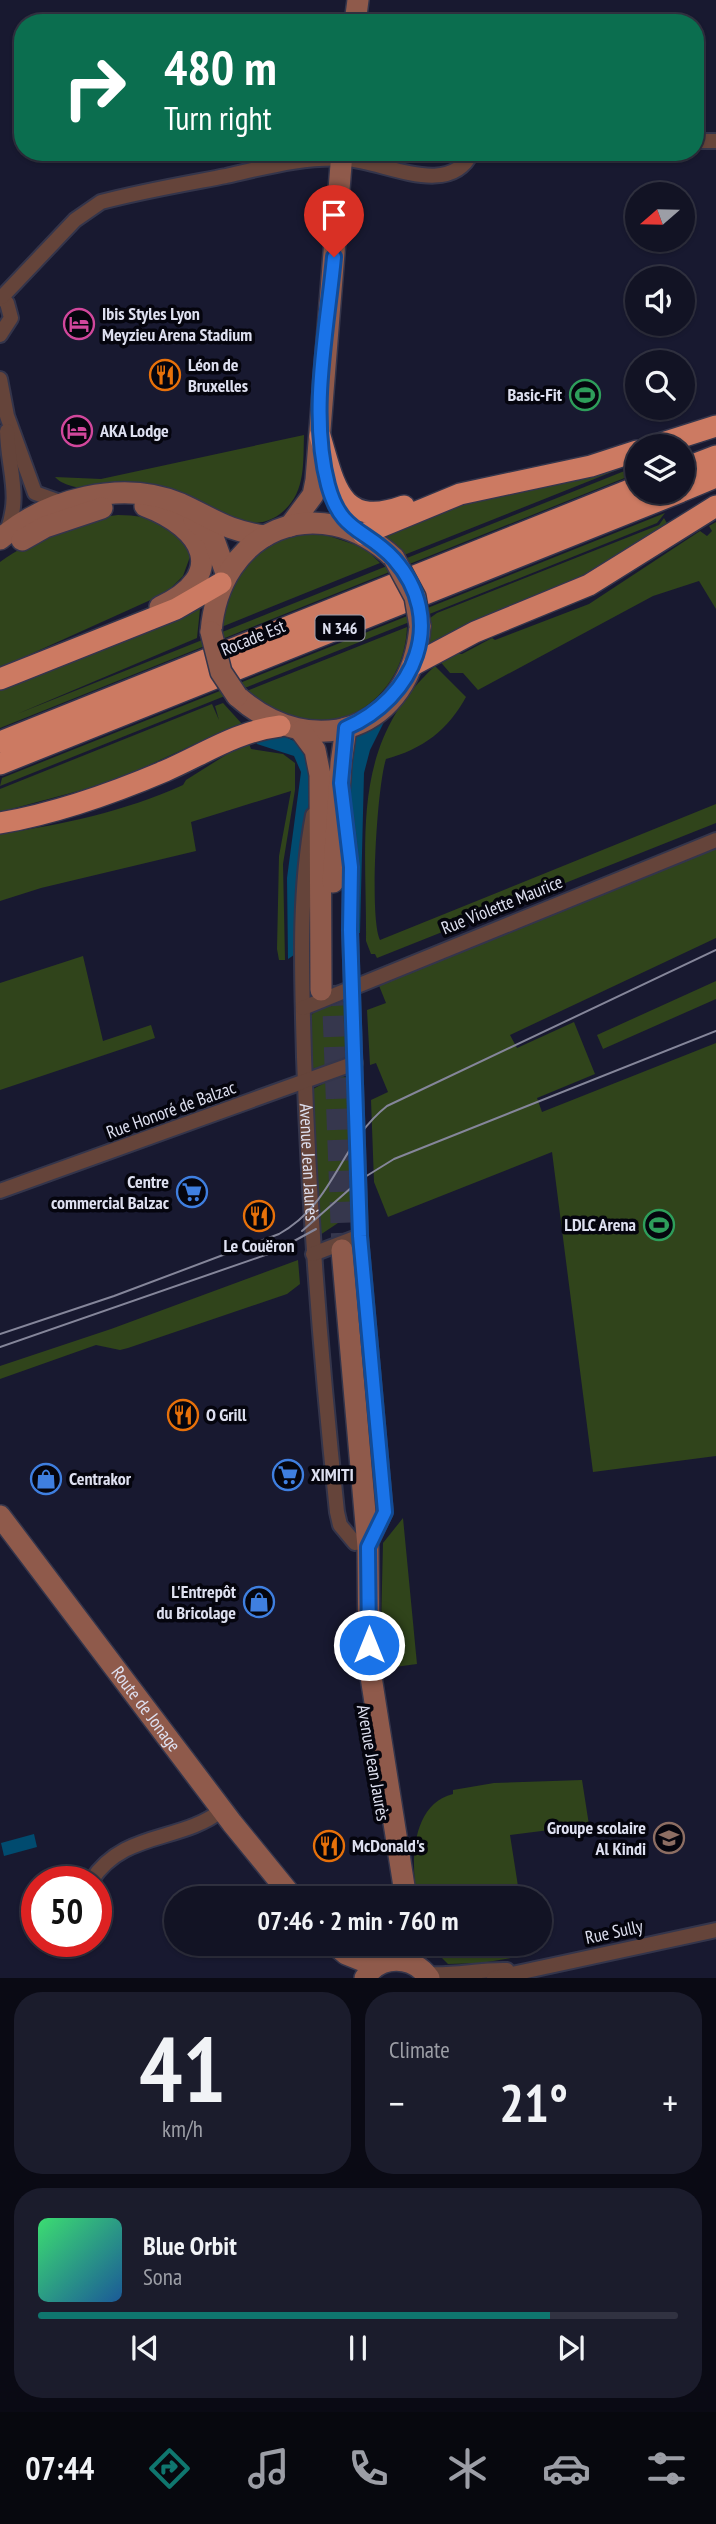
<!DOCTYPE html>
<meta charset="utf-8">
<style>
body{margin:0;font-family:"PT Sans Narrow",sans-serif;background:#1b1c2c;color:#f1f3f6;height:100vh;display:flex;flex-direction:column;font-size:26px;white-space:nowrap}
*{box-sizing:border-box;margin:0}
p{font-size:23px;color:#9c9ea6}
.icon{flex:none;width:38px;height:38px;fill:none;stroke:currentColor;stroke-width:2;stroke-linecap:round;stroke-linejoin:round}
.map{position:relative;height:1978px;overflow:hidden}
.panel{display:flex;flex-direction:column;gap:14px;padding:14px;background:#0a0a14;flex:1}
.panel>*{flex:none}
.hud{position:absolute;left:14px;top:14px;width:690px;height:147px;border-radius:28px;box-shadow:0 2px 5px #0004,0 0 0 2px #313241;background:#0b6e4f;color:#fff;overflow:hidden}
.needle{width:46px;rotate:250deg}
.fabs{position:absolute;left:625px;top:182px;display:grid;gap:14px}
.fabs a{display:grid;place-items:center;width:70px;height:70px;border-radius:50%;background:#121324;box-shadow:0 2px 5px #0004,0 0 0 2px #313241;font-size:35px}
.speed{position:absolute;left:21px;top:1866px;display:flex;gap:14px;font-size:35px;font-weight:700;text-align:center}
.speed>*{display:grid;place-content:center;width:91px;height:91px;border-radius:50%;background:#121324;box-shadow:0 2px 5px #0004,0 0 0 2px #313241;line-height:1}
.speed .limit{border:10px solid #d22;background:#fff;color:#111}
.pin{position:absolute;display:grid;place-items:center;width:60px;height:60px;color:#fff;margin:-72px -30px;border-radius:50% 50% 50% 0;rotate:-45deg;box-shadow:0 0 7px #0007}
.pin .icon{rotate:45deg}
.me{position:absolute;width:77px;margin:-38px;rotate:0deg;stroke-linejoin:round;filter:drop-shadow(0 0 5px #0008)}
.turn{display:flex;align-items:center;gap:24px;height:147px;padding:0 35px;font-size:32px}
.turn .icon{width:91px;height:91px;stroke-width:2.5}
.turn b{display:block;font-size:49px;line-height:60px}
.big{font-size:52px;font-weight:800;line-height:1.1}
.panel .tile{flex:1;display:flex;flex-direction:column;justify-content:center;gap:10px;min-width:0;padding:0 24px;border-radius:28px;background:#1b1c2c}
.panel .dial{align-items:center;gap:0}
.dial b{font-size:91px;line-height:1}
.song{display:flex;align-items:center;gap:21px}
.cover{width:84px;height:84px;border-radius:10px;background:linear-gradient(135deg,hsl(140 70% 55%),hsl(210 70% 35%))}
.played{height:7px;border-radius:4px;background:linear-gradient(90deg,#0f766e 80%,#313241 80%)}
.keys{display:flex;justify-content:space-around;direction:ltr}
.heat{display:flex;justify-content:space-between;align-items:center;font-size:38px;direction:ltr}
.panel .tiles{flex:1;display:grid;gap:14px;grid-template-columns:1fr 1fr}
.tile:last-child{grid-column:span 2}
.trip{position:absolute;left:164px;top:1886px;width:388px;height:70px;border-radius:35px;background:#121324;box-shadow:0 2px 5px #0004,0 0 0 2px #313241;font-weight:800;line-height:70px;text-align:center}
.menu{display:flex;height:112px;justify-content:space-around;align-items:center;background:#07080e;color:#9c9ea6}
.menu .icon{width:49px;height:49px}
.menu .selected{color:#0f766e}
.menu b{font-size:32px;color:#f1f3f6}
.map>svg:first-child{display:block}
.green{fill:#30441b}
.water{fill:#014b6f}
.lines{fill:none;stroke-linecap:round;stroke-linejoin:round}
.secondary-tunnel{stroke:#36374d;stroke-width:21;stroke-dasharray:21 10;stroke-linecap:butt}
.street-casing{stroke:#34354b;stroke-width:18}
.secondary-casing{stroke:#34354b;stroke-width:24}
.highway-casing{stroke:#34354b;stroke-width:24}
.street{stroke:#65443a;stroke-width:14}
.secondary{stroke:#8f5a4b;stroke-width:21}
.highway{stroke:#cc7a62;stroke-width:21}
.tram{stroke:#85869a;stroke-width:2}
.secondary-bridge-casing{stroke:#34354b;stroke-width:24;stroke-linecap:butt}
.secondary-bridge{stroke:#8f5a4b;stroke-width:21}
.route-casing{stroke:#114b97;stroke-width:18}
.route{stroke:#1a73e8;stroke-width:12}
.labels{text-anchor:middle;stroke-width:7;stroke-linejoin:round;paint-order:stroke}
.shield{fill:#05050e;stroke:#9d9eac;stroke-width:2}
.shield-label{font-size:16px;font-weight:bold;fill:#dee0f0}
.poi-label{font-size:18px;font-weight:bold;fill:#dee0f0;stroke:#05050e;text-anchor:start}
.street-label{font-size:18px;fill:#dee0f0;stroke:#05050e}
</style>
<div class="map">
<svg width="716" height="1978" viewBox="0 0 716 1978">
<rect width="100%" height="100%" fill="#181930"/>
<path class="green" d="M304 435C303 465 306 494 280 514 239 544 201 488 160 488 135 488 71 496 55 477L101 479Z
M637 459V462L404 555 385 536 452 506Z
M637 466V473L0 728V688L195 607 200 609 197 638 17 714Z
M665 513 657 523 0 786 2 778Z
M118 515C154 516 175 521 191 554L183 576 166 593 0 668V562C34 538 76 520 118 515Z
M664 518 668 525 613 564 428 645 430 618 437 613 659 525Z
M716 522V609L699 581 653 596 478 690 463 673H450L438 659 450 654H462L492 638 495 640 589 604 700 531 707 536 712 531 709 526Z
M323 534 365 548 380 563 219 628 230 579 270 543 296 535Z
M407 627C405 689 353 734 290 722 275 719 257 701 244 692Z
M435 666 466 697C448 730 423 749 386 759 377 786 369 917 380 940L716 804V823L377 958 375 954H371L366 941C367 836 349 745 435 666Z
M223 703 243 725 230 728 112 782 0 812V789L212 704 219 720 215 706Z
M248 741 251 749 283 754 295 763V790L283 864 285 960H279L277 949 279 856 291 791 191 822 196 851 41 888 0 901V834C64 824 123 812 183 785L186 780Z
M716 848V938L510 1035 517 1048 574 1022 595 1074 537 1098 542 1112 716 1043V1456L593 1472 552 1152 388 1217 374 1182 371 1100 388 1092 376 1063 370 1065 367 1010 386 1003 378 983Z
M83 956 103 1041 151 1025 155 1038 0 1090V983Z
M716 981V999L603 1049 597 1035Z
M337 1001 346 1003 349 1052 341 1061 315 1070 311 1067 308 1019 316 1010Z
M340 1075 350 1079 356 1211 317 1237 311 1090Z
M298 1260 300 1284 287 1294 128 1348 120 1350 96 1345 0 1379V1366L111 1329Z
M403 1518 417 1664 380 1669 383 1543Z
M582 1780 589 1825 510 1835 520 1899H417C411 1864 410 1805 453 1794V1790L494 1783Z
M428 1944H527L529 1955 481 1963 448 1964Z"/>
<path class="water" d="M390 710 370 750 364 773 360 933H355C354 899 343 760 356 737 361 726 380 717 390 710Z
M281 735 301 744 307 752 313 781 300 856 297 953 288 959 287 878 301 772 294 756 257 744 255 738Z
M34 1834 37 1847 4 1856 1 1843Z"/>
<g class="lines">
<path class="secondary-tunnel" d="M332 985 342 1250"/>
<g class="street-casing">
<g id="street">
<path d="M695 141H716"/>
<path d="M0 296 7 303 11 318 0 335"/>
<path d="M2 297 75 220 101 202C142 191 184 184 226 176 266 167 306 156 347 159 386 162 450 199 472 152"/>
<path d="M0 379 7 416 35 493 63 503"/>
<path d="M6 534C22 495 8 471 7 431"/>
<path id="s1" d="M313 815C298 895 302 976 304 1057 309 1210 321 1361 337 1512L340 1525 355 1543"/>
<path d="M345 816 351 867 350 930 360 1236 385 1512 369 1546"/>
<path d="M303 1008 716 840"/>
<path d="M0 1191 355 1063"/>
<path d="M313 1254 360 1236"/>
<path d="M91 1881C124 1830 180 1843 222 1810"/>
<path d="M426 1974C454 1976 480 1969 507 1970"/>
<path d="M494 1978 716 1930"/>
</g>
</g>
<g class="secondary-casing">
<g id="secondary">
<path d="M355 23 358 0"/>
<path d="M145 506C204 528 229 575 160 607"/>
<path d="M194 520 213 537 226 573"/>
<path d="M290 526 313 495 316 480 342 152"/>
<path d="M0 539C47 499 122 479 181 504 214 519 227 531 265 536"/>
<path d="M22 540 45 527 102 508"/>
<path d="M211 632C219 530 318 487 394 558"/>
<path d="M237 696C313 764 412 730 420 626"/>
<path d="M301 731 315 750 320 775 321 990"/>
<path d="M333 882 341 763 346 728"/>
<path d="M342 1250 368 1547 369 1664 406 1899"/>
<path id="s2" d="M0 1516 232 1823 294 1899"/>
<path d="M334 1944 346 1954 376 1966"/>
<path d="M365 1978C380 1954 413 1955 429 1978"/>
</g>
</g>
<g class="highway-casing">
<path id="highway" d="M320 436C335 486 340 529 404 506
M653 446 716 426
M682 469 716 456
M682 491 716 477
M363 534 460 494 591 466 637 451
M413 665 475 632 589 585 716 506
M0 679 176 609 221 583
M0 742 637 487
M0 764 680 492
M0 823C58 813 111 794 165 771 204 754 238 731 280 726"/>
</g>
<use href="#street" class="street"/>
<use href="#secondary" class="secondary"/>
<use href="#highway" class="highway"/>
<path class="tram" d="M302 1231 360 1180 394 1159 716 1031
M0 1334 114 1296 279 1234C335 1203 339 1144 387 1106L716 950
M0 1347 274 1252 316 1229"/>
<g class="secondary-bridge-casing">
<path id="secondary-bridge" d="M394 558 415 597 420 626
M211 632 221 672 237 696"/>
</g>
<use href="#secondary-bridge" class="secondary-bridge"/>
</g>
<g class="lines">
<g class="route-casing">
<path id="route" d="M334 257C327 331 309 413 328 485 341 534 366 528 394 559 448 620 415 698 346 728L341 783 351 867 350 930 360 1236 385 1512 368 1547 369 1645"/>
</g>
<use href="#route" class="route"/>
</g>
<defs>
<g id="hotel-ring" transform="scale(1.575)"><circle r="9.5" fill="#05050e" stroke="#d1479c" stroke-width="1.5"/><path d="M-6-4.5h1.5V1H6V5H4.5V3h-9V5H-6ZM-4 0a1.8 1.8 0 1 1 3.6 0ZM.5 0V-2.5h3Q6-2.5 6 0Z" fill="#d1479c"/></g>
<g id="restaurant-ring" transform="scale(1.575)"><circle r="9.5" fill="#05050e" stroke="#e8710a" stroke-width="1.5"/><path d="M-5-6h1v4h1v-4h1v4h1v-4h1v5L-1.5 .5V6h-2V.5L-5-1ZM5-6V6H3V1.5H1.5Q1.5-4 5-6Z" fill="#e8710a"/></g>
<g id="stadium-ring" transform="scale(1.575)"><circle r="9.5" fill="#05050e" stroke="#2e9e5b" stroke-width="1.5"/><path d="M0-5a6.5 5 0 1 0 0 10a6.5 5 0 1 0 0-10ZM-3.5-1.8h7v3.6h-7Z" fill="#2e9e5b"/></g>
<g id="supermarket-ring" transform="scale(1.575)"><circle r="9.5" fill="#05050e" stroke="#3f7fe0" stroke-width="1.5"/><path d="M-6-5.5h2.5l.6 2H6L4.5 2H-2.5L-4.4-4H-6ZM-1.5 3.2a1.3 1.3 0 1 0 .1 0ZM3 3.2a1.3 1.3 0 1 0 .1 0Z" fill="#3f7fe0"/></g>
<g id="shop-ring" transform="scale(1.575)"><circle r="9.5" fill="#05050e" stroke="#3f7fe0" stroke-width="1.5"/><path d="M-5-2.5h2.3a2.7 3.5 0 0 1 5.4 0H5L5.5 6h-11ZM-1.5-2.5h3a1.5 2.3 0 0 0-3 0Z" fill="#3f7fe0"/></g>
<g id="school-ring" transform="scale(1.575)"><circle r="9.5" fill="#05050e" stroke="#8d6e63" stroke-width="1.5"/><path d="M0-5L7-2L0 1L-7-2ZM-4 1L0 2.5L4 1V4Q0 6-4 4Z" fill="#8d6e63"/></g>
</defs>
<g fill-rule="evenodd">
<use href="#hotel-ring" x="79" y="324"/>
<use href="#restaurant-ring" x="165" y="375"/>
<use href="#stadium-ring" x="585" y="395"/>
<use href="#hotel-ring" x="77" y="431"/>
<use href="#supermarket-ring" x="192" y="1192"/>
<use href="#restaurant-ring" x="259" y="1216"/>
<use href="#stadium-ring" x="659" y="1225"/>
<use href="#restaurant-ring" x="183" y="1415"/>
<use href="#supermarket-ring" x="288" y="1475"/>
<use href="#shop-ring" x="46" y="1479"/>
<use href="#shop-ring" x="259" y="1602"/>
<use href="#school-ring" x="669" y="1838"/>
<use href="#restaurant-ring" x="329" y="1846"/>
</g>
<g class="labels">
<rect class="shield" x="315.5" y="615.5" width="49" height="25" rx="5"/>
<g class="shield-label">
<text x="340" y="634">N 346</text>
</g>
<g class="poi-label">
<text x="102" y="320">Ibis Styles Lyon<tspan x="102" dy="21">Meyzieu Arena Stadium</tspan></text>
<text x="188" y="371">Léon de<tspan x="188" dy="21">Bruxelles</tspan></text>
<text x="562" y="401" text-anchor="end">Basic-Fit</text>
<text x="100" y="437">AKA Lodge</text>
<text x="169" y="1188" text-anchor="end">Centre<tspan x="169" dy="21">commercial Balzac</tspan></text>
<text x="636" y="1231" text-anchor="end">LDLC Arena</text>
<text x="259" y="1252" text-anchor="middle">Le Couëron</text>
<text x="206" y="1421">O Grill</text>
<text x="311" y="1481">XIMITI</text>
<text x="69" y="1485">Centrakor</text>
<text x="236" y="1598" text-anchor="end">L'Entrepôt<tspan x="236" dy="21">du Bricolage</tspan></text>
<text x="646" y="1834" text-anchor="end">Groupe scolaire<tspan x="646" dy="21">Al Kindi</tspan></text>
<text x="352" y="1852">McDonald's</text>
</g>
<g class="street-label">
<text transform="translate(253 638) rotate(-22)" y="6">Rocade Est</text>
<text transform="translate(502 905) rotate(-22)" y="6">Rue Violette Maurice</text>
<text transform="translate(171 1110) rotate(-20)" y="6">Rue Honoré de Balzac</text>
<text dy="6" stroke="none"><textPath href="#s1" startOffset="348">Avenue Jean Jaurès</textPath></text>
<text dy="6" stroke="none"><textPath href="#s2" startOffset="242">Route de Jonage</textPath></text>
<text transform="translate(373 1763) rotate(80)" y="6">Avenue Jean Jaurès</text>
<text transform="translate(614 1932) rotate(-12)" y="6">Rue Sully</text>
</g>
</g>
</svg>
<div class="fabs">
<a><svg class="needle" viewBox="-14 -14 28 28"><path d="M0-13l5 13h-10z" fill="#e53935"/><path d="M0 13l5-13h-10z" fill="#9c9ea6"/></svg></a>
<a><svg class="icon" aria-label="sound" viewBox="0 0 24 24"><path d="M4 9h4l5-4v14l-5-4H4zM17 9q2 3 0 6"/></svg></a>
<a><svg class="icon" aria-label="search" viewBox="0 0 24 24"><circle cx="10" cy="10" r="6"/><path d="M15 15l6 6"/></svg></a>
<a><svg class="icon" aria-label="layers" viewBox="0 0 24 24"><path d="M12 4l9 5-9 5-9-5zM3 14l9 5 9-5"/></svg></a>
</div>
<div class="speed"><div class="limit">50</div></div>
<div class="pin" style="left:334px;top:257px;background:#d93025"><svg class="icon" aria-label="arrive" viewBox="0 0 24 24"><path d="M6 21V4h12l-3 4 3 4H6"/></svg></div>
<svg class="me" style="left:369px;top:1645px" viewBox="-20 -20 40 40"><circle r="17" fill="#1a73e8" stroke="#fff" stroke-width="3"/><path d="M0-11L8 9 0 5-8 9z" fill="#fff"/></svg>
<div class="trip">07:46 · 2 min · 760 m</div>
<div class="hud">
<div class="turn"><svg class="icon" aria-label="right" viewBox="0 0 24 24"><path d="M7 20v-9h11M14 6l5 5-5 5"/></svg><div><b>480 m</b>Turn right</div></div>
</div>
</div>
<section class="panel">
<div class="tiles">
<div class="tile dial"><b>41</b><p>km/h</p></div>
<div class="tile"><p>Climate</p>
<div class="heat"><a>−</a><b class="big">21°</b><a>+</a></div>
</div>
<div class="tile">
<div class="song"><i class="cover"></i><div><b>Blue Orbit</b><p>Sona</p></div></div>
<div class="played"></div>
<div class="keys"><svg class="icon" aria-label="previous" viewBox="0 0 24 24"><path d="M18 5L8 12l10 7zM5 5v14"/></svg><svg class="icon" aria-label="pause" viewBox="0 0 24 24"><path d="M8 5v14M16 5v14"/></svg><svg class="icon" aria-label="next" viewBox="0 0 24 24"><path d="M6 5l10 7-10 7zM19 5v14"/></svg></div>
</div>
</div>
</section>
<nav class="menu">
<b>07:44</b>
<svg class="icon selected" aria-label="directions" viewBox="0 0 24 24"><path d="M12 3l9 9-9 9-9-9zM9 14v-3h6M13 9l2 2-2 2"/></svg>
<svg class="icon" aria-label="music" viewBox="0 0 24 24"><path d="M9 18V5l10-2v13"/><circle cx="6" cy="18" r="3"/><circle cx="16" cy="16" r="3"/></svg>
<svg class="icon" aria-label="phone" viewBox="0 0 24 24"><path d="M5 4h4l2 5-3 2q2 4 5 5l2-3 5 2v4C11 20 4 13 5 4z"/></svg>
<svg class="icon" aria-label="climate" viewBox="0 0 24 24"><path d="M12 3v18M4 7l16 10M4 17L20 7"/></svg>
<svg class="icon" aria-label="car" viewBox="0 0 24 24"><path d="M5 17H2v-5l4-1 3-4h7l3 4 3 1v5h-3M9 17h6M6 11h13"/><circle cx="7" cy="17" r="2"/><circle cx="17" cy="17" r="2"/></svg>
<svg class="icon" aria-label="filters" viewBox="0 0 24 24"><path d="M4 7h16M4 17h16"/><circle cx="9" cy="7" r="2"/><circle cx="15" cy="17" r="2"/></svg>
</nav>
